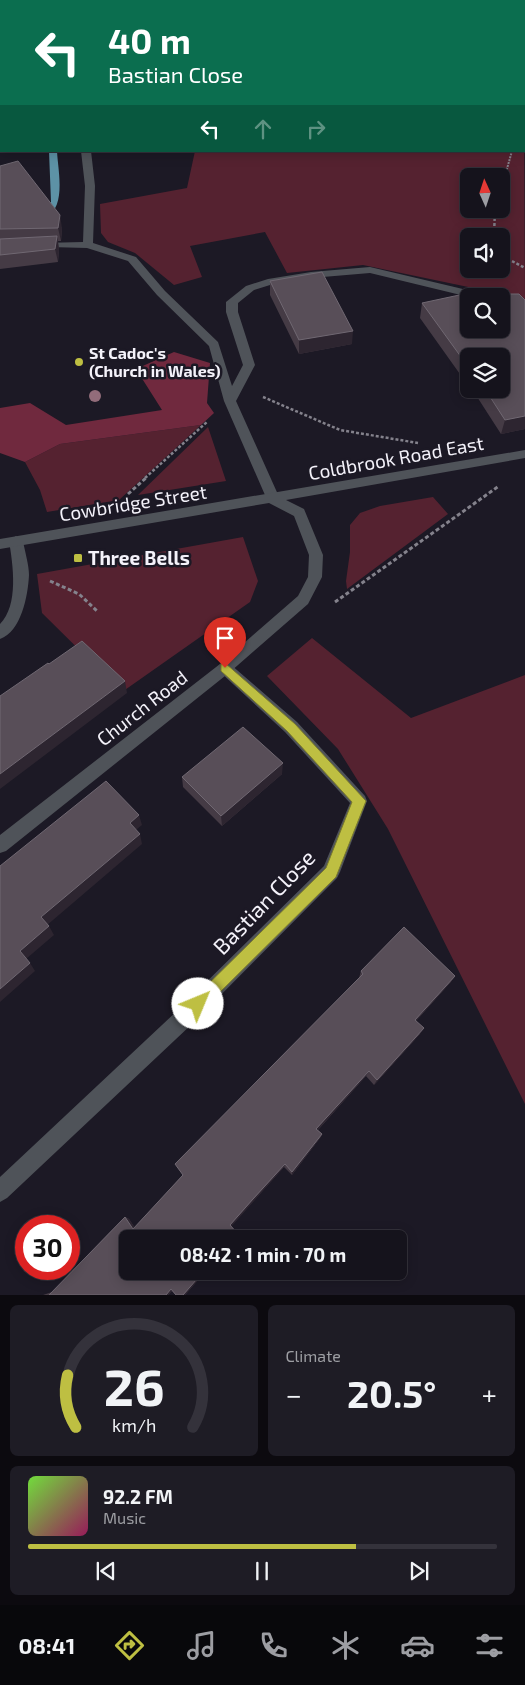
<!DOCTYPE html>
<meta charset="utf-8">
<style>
body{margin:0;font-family:"Exo 2",sans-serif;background:#1e1c25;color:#f1f3f6;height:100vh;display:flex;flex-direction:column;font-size:19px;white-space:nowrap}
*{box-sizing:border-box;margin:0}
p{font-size:16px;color:#9d9ea3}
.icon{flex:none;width:28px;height:28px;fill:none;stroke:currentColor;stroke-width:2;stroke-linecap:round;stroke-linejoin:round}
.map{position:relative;height:1295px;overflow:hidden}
.drawer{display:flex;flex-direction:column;gap:10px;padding:10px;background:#0c0a0f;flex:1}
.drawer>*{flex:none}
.top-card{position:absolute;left:0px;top:0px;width:525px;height:152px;box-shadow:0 2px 12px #0003,0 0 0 1px #34323b;background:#0b6e4f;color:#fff;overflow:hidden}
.needle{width:32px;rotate:357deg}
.fabs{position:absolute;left:460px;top:168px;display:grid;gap:10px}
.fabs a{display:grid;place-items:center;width:50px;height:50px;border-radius:8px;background:#15131c;box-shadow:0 2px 12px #0003,0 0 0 1px #34323b;font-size:25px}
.speed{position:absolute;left:15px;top:1215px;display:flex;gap:10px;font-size:25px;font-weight:700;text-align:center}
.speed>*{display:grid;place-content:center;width:65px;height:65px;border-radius:50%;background:#15131c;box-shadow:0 2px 12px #0003,0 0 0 1px #34323b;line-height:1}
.speed .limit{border:8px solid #d22;background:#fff;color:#111}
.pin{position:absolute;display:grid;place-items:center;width:42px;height:42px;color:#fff;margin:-51px -21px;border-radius:50% 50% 50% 0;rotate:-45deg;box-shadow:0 0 5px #0007}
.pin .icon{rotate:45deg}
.me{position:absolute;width:55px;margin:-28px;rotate:45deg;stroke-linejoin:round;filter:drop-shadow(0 0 4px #0008)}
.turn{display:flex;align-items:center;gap:18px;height:105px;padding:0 25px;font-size:22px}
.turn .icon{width:65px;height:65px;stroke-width:2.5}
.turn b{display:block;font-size:35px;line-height:42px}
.lanes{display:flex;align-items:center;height:48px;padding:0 25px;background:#0003;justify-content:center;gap:25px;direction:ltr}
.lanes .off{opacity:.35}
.big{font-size:38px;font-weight:700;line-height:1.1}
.drawer .tile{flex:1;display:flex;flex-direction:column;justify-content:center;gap:8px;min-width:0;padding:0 18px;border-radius:8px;background:#1e1c25}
.drawer .dial{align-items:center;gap:0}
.dial svg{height:130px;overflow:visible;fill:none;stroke:#34323b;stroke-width:7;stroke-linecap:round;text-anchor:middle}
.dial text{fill:#f1f3f6;stroke:none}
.song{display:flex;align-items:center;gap:15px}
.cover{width:60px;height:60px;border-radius:8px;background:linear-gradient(135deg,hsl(100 70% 55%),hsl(330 70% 35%))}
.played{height:5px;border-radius:2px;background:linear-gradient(90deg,#bebf42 70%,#34323b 70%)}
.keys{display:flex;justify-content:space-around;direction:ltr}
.heat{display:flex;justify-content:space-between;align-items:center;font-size:28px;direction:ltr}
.drawer .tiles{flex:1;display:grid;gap:10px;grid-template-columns:1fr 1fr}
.tile:last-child{grid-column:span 2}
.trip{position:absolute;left:119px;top:1230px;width:288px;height:50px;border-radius:8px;background:#15131c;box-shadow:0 2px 12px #0003,0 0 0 1px #34323b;font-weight:700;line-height:50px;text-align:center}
.tab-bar{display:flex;height:80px;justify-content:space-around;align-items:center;background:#08080b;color:#9d9ea3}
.tab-bar .icon{width:35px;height:35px}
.tab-bar .current{color:#bebf42}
.tab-bar b{font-size:22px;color:#f1f3f6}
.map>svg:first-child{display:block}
.green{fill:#552230;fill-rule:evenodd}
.forest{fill:#70293e}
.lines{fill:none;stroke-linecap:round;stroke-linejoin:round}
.stream{fill:#5d92a6;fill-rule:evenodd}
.path-far2{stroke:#84828c;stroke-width:2;stroke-dasharray:2 1;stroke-linecap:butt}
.path-far1{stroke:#84828c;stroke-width:2.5;stroke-dasharray:3 2;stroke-linecap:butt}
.path{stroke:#84828c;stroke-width:3;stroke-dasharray:4 2.5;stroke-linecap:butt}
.service{fill:#4f5359;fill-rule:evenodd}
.minor{fill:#4f5359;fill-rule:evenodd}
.tertiary{fill:#4f5359;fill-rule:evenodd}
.tree{fill:#926c7a}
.wall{fill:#453b45}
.shaded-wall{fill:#2d2530}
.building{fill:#584e58;stroke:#706872;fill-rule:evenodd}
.route{fill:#bebf42;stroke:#7c7c2b}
.poi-dot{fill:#bebf42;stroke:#1c1925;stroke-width:2}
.labels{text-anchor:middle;stroke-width:5;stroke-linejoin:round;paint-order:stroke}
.far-poi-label{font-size:16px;font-weight:bold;fill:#f4f2fa;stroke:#1c1925;text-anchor:start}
.street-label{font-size:19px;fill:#f4f2fa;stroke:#1c1925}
.poi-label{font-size:19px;font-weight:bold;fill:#f4f2fa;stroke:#1c1925;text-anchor:start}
.near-street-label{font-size:22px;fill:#f4f2fa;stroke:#1c1925}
</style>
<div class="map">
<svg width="525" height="1295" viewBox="0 0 525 1295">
<rect width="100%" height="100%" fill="#1c1925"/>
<path class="green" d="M524 85 525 299 363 265 287 273 265 232 190 246 202 277 174 285 135 253 108 242 101 233 100 204 187 188 195 151H524ZM469 176H501V209H469ZM469 236H501V269H469Z
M201 425 119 500 47 512 40 490 25 462 60 444Z
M208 427 226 481 138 495Z
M433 497 448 514 347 589 346 581 350 552V525L360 513 380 506Z
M243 537 258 581 250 602 122 692 42 613 37 574Z
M312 638 411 718 525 675V1104L388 829 338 749 267 676Z"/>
<path class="forest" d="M174 352 210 363 207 403 214 413 201 425 60 444 25 462 0 453V408L30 403 66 425 162 410 136 369Z"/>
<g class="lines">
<path class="stream" d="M49 151H57C58 173 68 211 41 220L37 217 51 202Z"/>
<path class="path-far2" d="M157 1 163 0
M501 190 512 151"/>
<path class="path-far1" d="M494 236 495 209
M501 251 510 260 525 268
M263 397 340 430 418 443
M145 478 208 421"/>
<path class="path" d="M128 494 147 477
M50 581 79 594 97 611
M335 602 499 486"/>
<path class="service" d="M16 536 23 541C25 552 29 565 29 575 28 596 21 632 0 639V624C19 605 13 565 9 541Z"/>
<path class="minor" d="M81 151H91L95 186 93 243 136 257 165 291 218 342 232 386 243 365 226 312V302L246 286 268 279 311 272 370 267 484 294 486 296 469 297 370 273 311 278 270 285 254 290 238 303V312L255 365 236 401 280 499 278 502H268L224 401 209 346 157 295 128 261 87 248 49 247 0 250V244L83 242 85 186Z
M225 662 230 664 297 722 365 796 367 801 340 872 337 878 192 1024 7 1198 0 1202V1177L178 1010 324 866 350 803 285 732 220 672 217 668 220 664Z"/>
<path class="tertiary" d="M525 450V458L286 500 304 509 323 555 322 577 308 604 230 672 6 851 0 853V835L220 664 298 596 308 577 309 555 294 516 269 503 0 549V539Z"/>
</g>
<circle class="tree" cx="95" cy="396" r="6"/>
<path class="wall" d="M525 0V76H524V1Z
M0 166 62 228 61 241H58L59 249 58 262 0 269Z
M270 281 352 344 299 354 270 295Z
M524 300 525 429 501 434 472 389H501L469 356V384H467L420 318 422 303Z
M282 774 222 826 183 787 182 777Z
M361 971 455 976 450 983 416 1021 420 1034 374 1085 366 1076 318 1130 322 1134 320 1138 292 1175 284 1167 231 1226 239 1236 236 1239H128V1271H206L185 1295H176L172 1291 168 1295H43L52 1292 125 1217 129 1219 135 1228 183 1175 359 978Z"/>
<path class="shaded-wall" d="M60 215 62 228 61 241 58 228Z
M57 236 59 249 58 262 55 249Z
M353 331 352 344 299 354V340Z
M525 416V429L501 434 505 420Z
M125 681 127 693 0 789V774Z
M283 763 282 774 222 826 221 816Z
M139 815 142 825 132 833 130 823Z
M140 834 142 844 46 926 41 917Z
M49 926 54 935 26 959 20 951Z
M30 963 35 971 0 1002V989Z
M455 976 450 983 411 1026 415 1020Z
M424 1028 420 1034 374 1085 377 1080Z
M369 1071 366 1076 315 1133 316 1129Z
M322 1134 320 1138 292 1175V1172Z
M285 1164 284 1167 231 1227 230 1225Z
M125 1217 129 1219 137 1231 133 1229Z
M204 1271H206L185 1295H183Z
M171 1289H174L168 1295H166Z"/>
<path class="building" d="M186 0H525V62H524V1H182Z
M18 161 60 215 58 228 0 229V166Z
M57 236 55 249 0 255V239Z
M322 272 353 331 299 340 270 281Z
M464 294H519L525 300V416L505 420 485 389H501V356H469V368L422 303ZM469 296H501V329H469Z
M82 641 125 681 0 774V696L48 663 49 664Z
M243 727 283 763 221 816 182 777Z
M106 781 139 815 130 823 140 834 41 917 49 926 20 951 30 963 0 989V866Z
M404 927 455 976 415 1020 424 1028 377 1080 369 1071 316 1129 322 1134 292 1172 285 1164 253 1199 230 1225 238 1234 234 1239H128V1271H204L183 1295H176L171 1289 166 1295H49L125 1217 133 1229 183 1175 175 1164 363 974 361 971Z"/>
<path class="route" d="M225 663 295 724 366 801 336 877 203 1009 198 1011 193 1009 191 1004 193 999 326 868 352 802 287 731 221 671V664Z"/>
<g class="poi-dot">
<circle cx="79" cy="362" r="5"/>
<rect x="73" y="553" width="10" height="10" rx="2.5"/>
</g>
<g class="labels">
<g class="far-poi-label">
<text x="89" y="359">St Cadoc's<tspan x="89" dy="18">(Church in Wales)</tspan></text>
</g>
<g class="street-label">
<text transform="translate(396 458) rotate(-10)" y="7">Coldbrook Road East</text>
<text transform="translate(133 503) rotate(-9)" y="7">Cowbridge Street</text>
<text transform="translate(142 708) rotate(-38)" y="7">Church Road</text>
</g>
<g class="poi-label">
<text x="88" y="565">Three Bells</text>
</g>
<g class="near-street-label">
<text transform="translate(264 902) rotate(-46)" y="8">Bastian Close</text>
</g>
</g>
</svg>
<div class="fabs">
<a><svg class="needle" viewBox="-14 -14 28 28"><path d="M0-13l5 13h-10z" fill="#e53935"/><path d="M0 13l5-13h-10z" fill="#9d9ea3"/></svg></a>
<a><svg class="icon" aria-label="sound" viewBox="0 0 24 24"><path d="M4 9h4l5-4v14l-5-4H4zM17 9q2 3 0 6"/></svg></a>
<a><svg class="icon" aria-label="search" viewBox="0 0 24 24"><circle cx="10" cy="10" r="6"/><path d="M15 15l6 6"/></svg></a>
<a><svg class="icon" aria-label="layers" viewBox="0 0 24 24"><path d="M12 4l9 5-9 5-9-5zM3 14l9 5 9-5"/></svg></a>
</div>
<div class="speed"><div class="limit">30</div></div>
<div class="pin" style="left:225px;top:668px;background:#d93025"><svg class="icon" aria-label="arrive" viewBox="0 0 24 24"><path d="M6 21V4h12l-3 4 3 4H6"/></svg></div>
<svg class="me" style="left:198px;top:1004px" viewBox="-20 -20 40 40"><circle r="19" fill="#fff"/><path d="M0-13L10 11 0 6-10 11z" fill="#bebf42"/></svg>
<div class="trip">08:42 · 1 min · 70 m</div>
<div class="top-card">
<div class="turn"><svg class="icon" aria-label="left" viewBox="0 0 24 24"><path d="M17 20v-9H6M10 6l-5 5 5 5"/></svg><div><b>40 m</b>Bastian Close</div></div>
<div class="lanes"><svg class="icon" aria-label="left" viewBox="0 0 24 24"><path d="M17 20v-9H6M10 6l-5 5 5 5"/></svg><svg class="icon off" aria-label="ahead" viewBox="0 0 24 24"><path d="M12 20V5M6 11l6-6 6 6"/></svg><svg class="icon off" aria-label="right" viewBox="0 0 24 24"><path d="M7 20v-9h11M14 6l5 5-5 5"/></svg></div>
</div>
</div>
<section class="drawer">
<div class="tiles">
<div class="tile dial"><svg viewBox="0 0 100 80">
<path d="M14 69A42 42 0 1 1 86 69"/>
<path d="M14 69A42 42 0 0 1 9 37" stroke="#bebf42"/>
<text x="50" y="56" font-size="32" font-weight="700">26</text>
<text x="50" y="72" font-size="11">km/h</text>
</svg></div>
<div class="tile"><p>Climate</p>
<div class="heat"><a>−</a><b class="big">20.5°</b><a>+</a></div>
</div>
<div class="tile">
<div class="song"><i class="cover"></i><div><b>92.2 FM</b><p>Music</p></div></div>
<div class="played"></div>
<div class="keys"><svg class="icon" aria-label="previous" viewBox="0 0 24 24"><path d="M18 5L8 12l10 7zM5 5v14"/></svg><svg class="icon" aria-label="pause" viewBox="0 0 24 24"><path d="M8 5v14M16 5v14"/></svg><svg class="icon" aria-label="next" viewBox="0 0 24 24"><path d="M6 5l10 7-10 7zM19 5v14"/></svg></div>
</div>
</div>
</section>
<nav class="tab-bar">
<b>08:41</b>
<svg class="icon current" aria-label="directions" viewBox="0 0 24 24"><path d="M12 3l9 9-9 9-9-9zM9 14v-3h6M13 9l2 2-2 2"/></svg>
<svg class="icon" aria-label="music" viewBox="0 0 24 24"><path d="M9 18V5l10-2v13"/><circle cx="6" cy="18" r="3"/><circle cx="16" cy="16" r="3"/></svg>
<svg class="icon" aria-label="phone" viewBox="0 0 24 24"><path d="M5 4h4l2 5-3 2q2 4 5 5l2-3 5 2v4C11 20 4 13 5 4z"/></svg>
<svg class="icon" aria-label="climate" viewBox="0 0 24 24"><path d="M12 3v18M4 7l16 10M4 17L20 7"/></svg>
<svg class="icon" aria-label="car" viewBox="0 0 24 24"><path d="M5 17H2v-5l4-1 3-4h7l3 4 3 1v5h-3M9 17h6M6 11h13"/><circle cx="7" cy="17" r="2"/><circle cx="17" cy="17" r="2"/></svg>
<svg class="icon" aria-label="filters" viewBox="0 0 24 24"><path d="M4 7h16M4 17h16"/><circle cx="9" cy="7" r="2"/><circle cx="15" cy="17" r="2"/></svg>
</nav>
